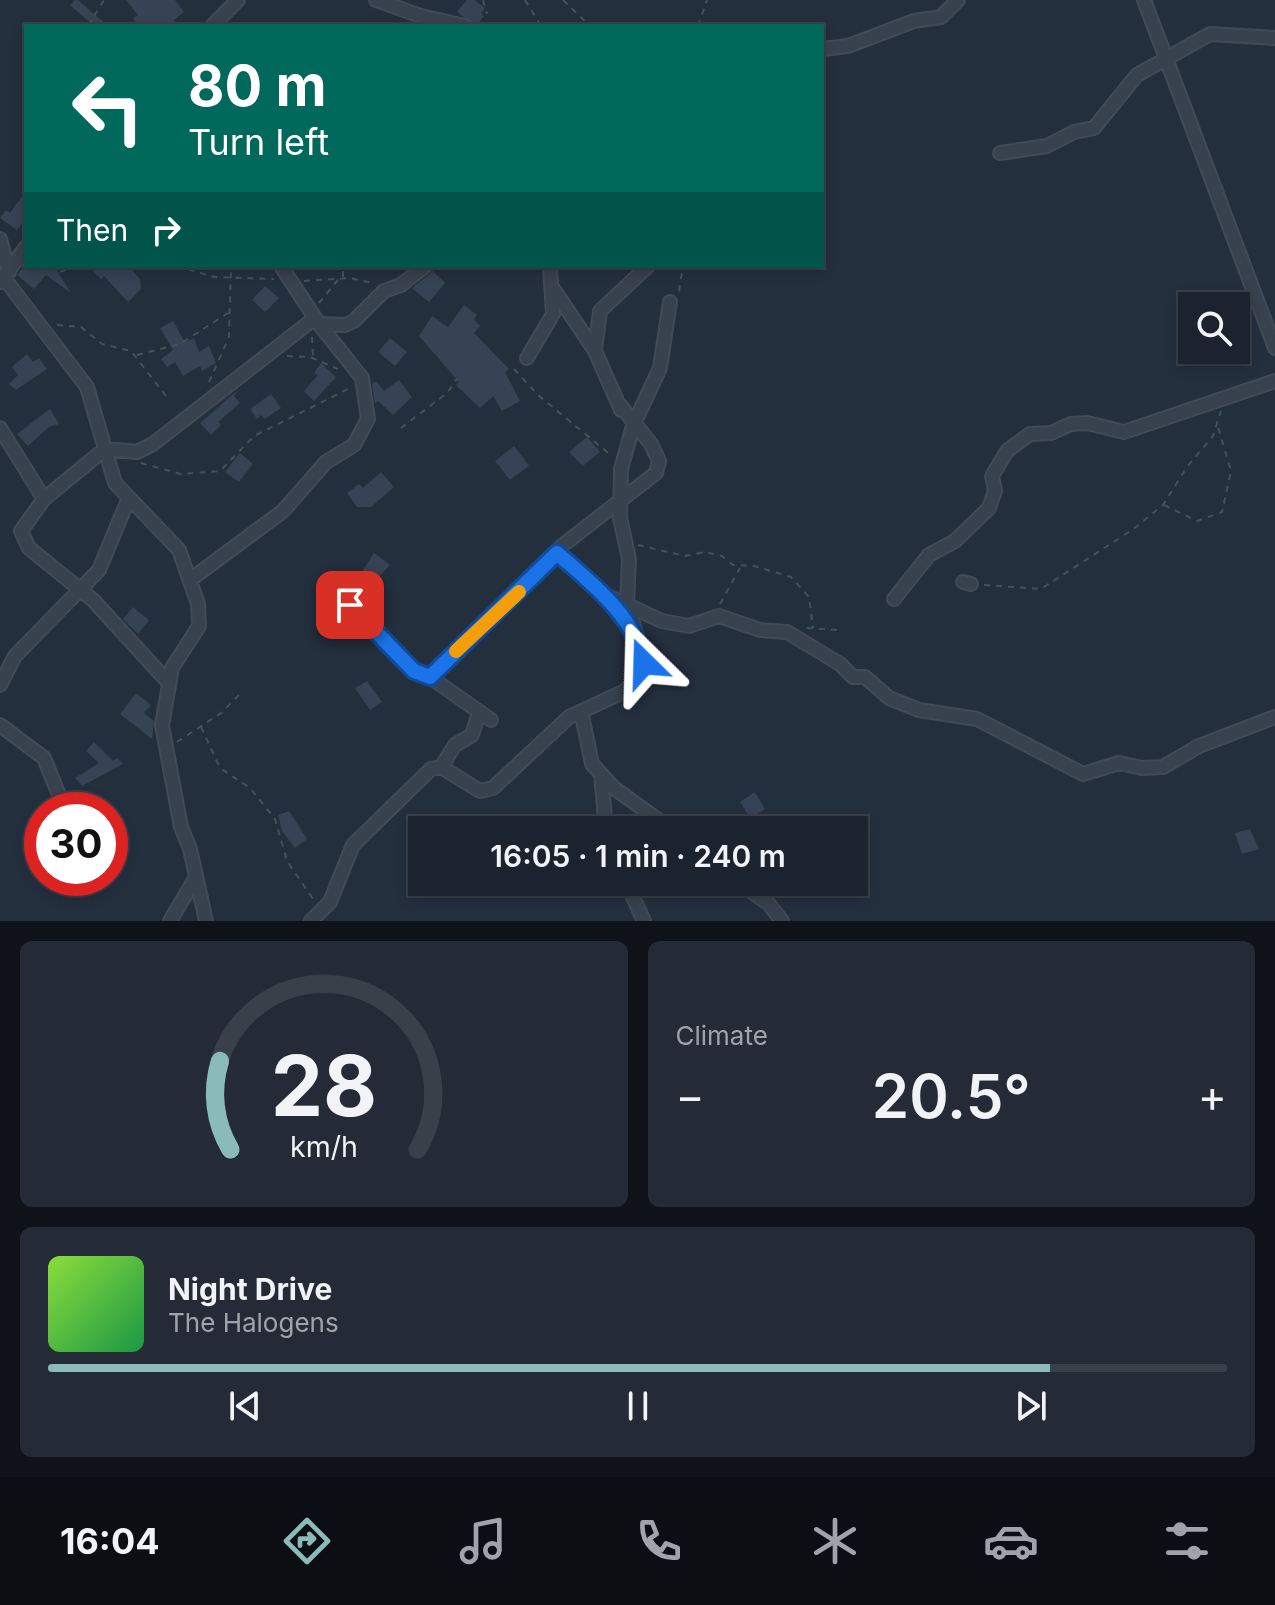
<!DOCTYPE html>
<meta charset="utf-8">
<style>
body{margin:0;font-family:Inter,sans-serif;background:#242b36;color:#f1f3f6;height:100vh;display:flex;flex-direction:column;font-size:30px;white-space:nowrap}
*{box-sizing:border-box;margin:0}
p{font-size:26px;color:#a0a4aa}
.icon{flex:none;width:44px;height:44px;fill:none;stroke:currentColor;stroke-width:2;stroke-linecap:round;stroke-linejoin:round}
.map{position:relative;height:921px;overflow:hidden}
.panel{display:flex;flex-direction:column;gap:20px;padding:20px;background:#0f1319;flex:1}
.panel>*{flex:none}
.guide{position:absolute;left:24px;top:24px;width:800px;height:244px;border-radius:0px;box-shadow:0 4px 12px #0003,0 0 0 2px #39404a;background:#00695c;color:#fff;overflow:hidden}
.buttons{position:absolute;left:1178px;top:292px;display:grid;gap:16px}
.buttons a{display:grid;place-items:center;width:72px;height:72px;border-radius:0px;background:#1b232e;box-shadow:0 4px 12px #0003,0 0 0 2px #39404a;font-size:40px}
.speed{position:absolute;left:24px;top:792px;display:flex;gap:16px;font-size:40px;font-weight:700;text-align:center}
.speed>*{display:grid;place-content:center;width:104px;height:104px;border-radius:50%;background:#1b232e;box-shadow:0 4px 12px #0003,0 0 0 2px #39404a;line-height:1}
.speed .limit{border:12px solid #d22;background:#fff;color:#111}
.pin{position:absolute;display:grid;place-items:center;width:68px;height:68px;color:#fff;margin:-34px;border-radius:16px;box-shadow:0 4px 12px #0006}
.me{position:absolute;width:88px;margin:-44px;rotate:338deg;stroke-linejoin:round;filter:drop-shadow(0 0 6px #0008)}
.turn{display:flex;align-items:center;gap:28px;height:168px;padding:0 32px;font-size:36px}
.turn .icon{width:104px;height:104px;stroke-width:2.5}
.turn b{display:block;font-size:56px;line-height:68px}
.then{display:flex;align-items:center;height:76px;padding:0 32px;background:#0003;gap:16px;font-size:30px}
.big{font-size:60px;font-weight:600;line-height:1.1}
.panel .card{flex:1;display:flex;flex-direction:column;justify-content:center;gap:12px;min-width:0;padding:0 28px;border-radius:12px;background:#242b36}
.panel .dial{align-items:center;gap:0}
.dial svg{height:208px;overflow:visible;fill:none;stroke:#39404a;stroke-width:7;stroke-linecap:round;text-anchor:middle}
.dial text{fill:#f1f3f6;stroke:none}
.song{display:flex;align-items:center;gap:24px}
.cover{width:96px;height:96px;border-radius:12px;background:linear-gradient(135deg,hsl(90 70% 55%),hsl(140 70% 35%))}
.played{height:8px;border-radius:4px;background:linear-gradient(90deg,#8bbbb9 85%,#39404a 85%)}
.keys{display:flex;justify-content:space-around;direction:ltr}
.heat{display:flex;justify-content:space-between;align-items:center;font-size:44px;direction:ltr}
.panel .tiles{flex:1;display:grid;gap:20px;grid-template-columns:1fr 1fr}
.card:last-child{grid-column:span 2}
.trip{position:absolute;left:408px;top:816px;width:460px;height:80px;border-radius:0px;background:#1b232e;box-shadow:0 4px 12px #0003,0 0 0 2px #39404a;font-weight:600;line-height:80px;text-align:center}
.tabs{display:flex;height:128px;justify-content:space-around;align-items:center;background:#0b0e12;color:#a0a4aa}
.tabs .icon{width:56px;height:56px}
.tabs .current{color:#8bbbb9}
.tabs b{font-size:36px;color:#f1f3f6}
.map>svg:first-child{display:block}
.building{fill:#364354}
.lines{fill:none;stroke-linecap:round;stroke-linejoin:round}
.street-casing{stroke:#414a57;stroke-width:16}
.path{stroke:#3f5557;stroke-width:2;stroke-dasharray:6 6;stroke-linecap:butt}
.street{stroke:#38414e;stroke-width:12}
.route-casing{stroke:#114b97;stroke-width:20}
.route{stroke:#1a73e8;stroke-width:14}
.slow{stroke:#f59e0b;stroke-width:14}
</style>
<div class="map">
<svg width="1275" height="921" viewBox="0 0 1275 921">
<rect width="100%" height="100%" fill="#242f3e"/>
<path class="building" d="M75 0H78L108 26H94L70 5Z
M126 0H175L184 12 174 20 177 26H138L133 18 138 15Z
M467 0H474L485 8 481 13 484 16 476 26 457 12Z
M26 191V218L17 230 0 218 6 210 10 213Z
M24 266H54L71 293 46 275 34 289 17 275Z
M95 266H128L140 279 141 289 128 302 104 276 101 279 93 271Z
M433 271 445 283 429 302 412 288Z
M265 286 279 298 265 312 252 300Z
M464 305 477 315 474 319 480 326 474 333 509 369 505 372 520 401 502 411 493 396 480 408 456 385 459 382 419 336 432 316 448 327Z
M173 321 185 342 194 338 199 352 209 346 216 363 202 371 200 366 183 376 175 362 167 367 161 359 173 350 160 328Z
M390 338 407 352 395 366 378 352Z
M27 354 33 362 39 358 47 369 16 390 9 384 18 375 12 367Z
M321 363 336 377 314 401 304 391 318 375 314 373Z
M399 380 412 397 393 415 378 401 375 404 372 384 376 381 384 391Z
M238 390 234 396 240 403 218 422 221 425 211 435 200 423Z
M271 394 281 408 265 419 261 415 257 419 250 409Z
M50 409 59 424 49 427 28 446 17 434Z
M587 437 600 452 583 466 569 452Z
M514 446 529 466 510 480 495 461Z
M240 453 253 464 239 482 225 472Z
M381 472 394 487 371 507H357L347 493 359 484 363 488Z
M374 553 390 565 372 584 360 575Z
M133 607 149 620 138 634 123 619Z
M367 681 382 702 370 710 355 688Z
M136 693 151 705 144 713 154 721 152 739 120 714Z
M94 742 113 761 117 758 123 764 82 786 75 778 99 763 86 751Z
M755 792 765 809 750 818 740 802Z
M289 811 307 839 295 848 282 831 278 815Z
M1250 829 1259 849 1242 854 1235 833Z"/>
<g class="lines">
<g class="street-casing">
<path id="street" d="M376 0 421 16 465 26
M1144 0 1275 348
M212 26 238 0
M822 49 848 46 914 21 941 17 958 0
M1000 153 1047 146 1074 132 1094 128 1137 75 1210 34 1275 38
M0 239 9 272
M4 278 87 387 115 483 179 550 198 604 199 626 172 668 162 725 181 827 190 849 206 921
M0 282 26 247
M552 287 595 351 621 410
M319 324 345 325 354 321 384 291 401 285 425 266
M595 350 600 311 648 266
M527 358 553 314 550 266
M0 428 44 499
M557 553 606 598 630 627
M190 580 283 511 326 462 354 445 368 419 362 378 319 324 281 266
M963 582 971 584
M337 593 414 671 430 677 491 720
M601 593 662 621 689 626 719 616 760 630 787 632 840 664 853 677H865L889 698 919 710 977 719 1083 774 1119 763 1142 768 1163 767 1199 746 1275 717
M894 599 929 555 955 541 989 508 995 491 992 476 1007 451 1030 434 1051 433 1071 424 1087 423 1124 432 1275 381
M430 677 563 545 656 473 659 461 651 444 620 405
M168 682 93 600 29 548 21 531 44 499 105 449 137 452 153 444 315 318
M0 685 15 656 99 570 128 500
M581 711 592 764 614 788 672 830
M0 725 44 758 59 795
M441 767 455 745 472 735 479 712
M601 774 606 830
M626 882 644 921
M738 882 769 904 782 921
M170 921 196 877
M311 921 330 902 353 845 431 769 441 767 480 791 493 788 569 717 623 692 642 677 641 649 627 603 629 559 620 518 621 469 633 426 660 368 670 302"/>
</g>
<path class="path" d="M483 0 487 14
M525 0 541 26
M563 0 590 26
M88 26 104 0
M698 26 707 0
M50 266 60 272 76 266
M177 266 214 277 274 279
M343 277V266
M304 281 350 278 373 283
M679 291 683 266
M319 303 338 280
M57 325 81 327 102 344 131 351 166 396
M312 337 313 358
M137 355 180 344 228 313
M287 356 310 357 338 369
M514 369 538 395 612 456
M209 382 229 337 231 266
M401 428 447 393 457 379
M141 463 181 474 220 471 254 436 350 388
M1164 505 1197 521 1222 512 1231 471 1218 427
M638 545 685 556 705 552 722 556 733 565 754 566 791 577 809 597 813 628
M984 585 1041 589 1132 530 1163 505 1187 467 1213 436 1221 411
M720 604 740 568
M807 628 837 630
M201 727 220 768 250 788 275 819 287 861 313 899
M177 742 221 713 242 692"/>
<use href="#street" class="street"/>
</g>
<g class="lines">
<g class="route-casing">
<path id="route" d="M350 605 414 671 430 677 557 553C591 583 635 616 644 663"/>
</g>
<use href="#route" class="route"/>
<path class="slow" d="M456 651 519 592"/>
</g>
</svg>
<div class="buttons">
<a><svg class="icon" aria-label="search" viewBox="0 0 24 24"><circle cx="10" cy="10" r="6"/><path d="M15 15l6 6"/></svg></a>
</div>
<div class="speed"><div class="limit">30</div></div>
<div class="pin" style="left:350px;top:605px;background:#d93025"><svg class="icon" aria-label="arrive" viewBox="0 0 24 24"><path d="M6 21V4h12l-3 4 3 4H6"/></svg></div>
<svg class="me" style="left:644px;top:663px" viewBox="-20 -20 40 40"><path d="M0-17L14 15 0 8-14 15z" fill="#1a73e8" stroke="#fff" stroke-width="4"/></svg>
<div class="trip">16:05 · 1 min · 240 m</div>
<div class="guide">
<div class="turn"><svg class="icon" aria-label="left" viewBox="0 0 24 24"><path d="M17 20v-9H6M10 6l-5 5 5 5"/></svg><div><b>80 m</b>Turn left</div></div>
<div class="then">Then<svg class="icon" aria-label="right" viewBox="0 0 24 24"><path d="M7 20v-9h11M14 6l5 5-5 5"/></svg></div>
</div>
</div>
<section class="panel">
<div class="tiles">
<div class="card dial"><svg viewBox="0 0 100 80">
<path d="M14 69A42 42 0 1 1 86 69"/>
<path d="M14 69A42 42 0 0 1 10 35" stroke="#8bbbb9"/>
<text x="50" y="56" font-size="32" font-weight="700">28</text>
<text x="50" y="72" font-size="11">km/h</text>
</svg></div>
<div class="card"><p>Climate</p>
<div class="heat"><a>−</a><b class="big">20.5°</b><a>+</a></div>
</div>
<div class="card">
<div class="song"><i class="cover"></i><div><b>Night Drive</b><p>The Halogens</p></div></div>
<div class="played"></div>
<div class="keys"><svg class="icon" aria-label="previous" viewBox="0 0 24 24"><path d="M18 5L8 12l10 7zM5 5v14"/></svg><svg class="icon" aria-label="pause" viewBox="0 0 24 24"><path d="M8 5v14M16 5v14"/></svg><svg class="icon" aria-label="next" viewBox="0 0 24 24"><path d="M6 5l10 7-10 7zM19 5v14"/></svg></div>
</div>
</div>
</section>
<nav class="tabs">
<b>16:04</b>
<svg class="icon current" aria-label="directions" viewBox="0 0 24 24"><path d="M12 3l9 9-9 9-9-9zM9 14v-3h6M13 9l2 2-2 2"/></svg>
<svg class="icon" aria-label="music" viewBox="0 0 24 24"><path d="M9 18V5l10-2v13"/><circle cx="6" cy="18" r="3"/><circle cx="16" cy="16" r="3"/></svg>
<svg class="icon" aria-label="phone" viewBox="0 0 24 24"><path d="M5 4h4l2 5-3 2q2 4 5 5l2-3 5 2v4C11 20 4 13 5 4z"/></svg>
<svg class="icon" aria-label="climate" viewBox="0 0 24 24"><path d="M12 3v18M4 7l16 10M4 17L20 7"/></svg>
<svg class="icon" aria-label="car" viewBox="0 0 24 24"><path d="M5 17H2v-5l4-1 3-4h7l3 4 3 1v5h-3M9 17h6M6 11h13"/><circle cx="7" cy="17" r="2"/><circle cx="17" cy="17" r="2"/></svg>
<svg class="icon" aria-label="filters" viewBox="0 0 24 24"><path d="M4 7h16M4 17h16"/><circle cx="9" cy="7" r="2"/><circle cx="15" cy="17" r="2"/></svg>
</nav>
